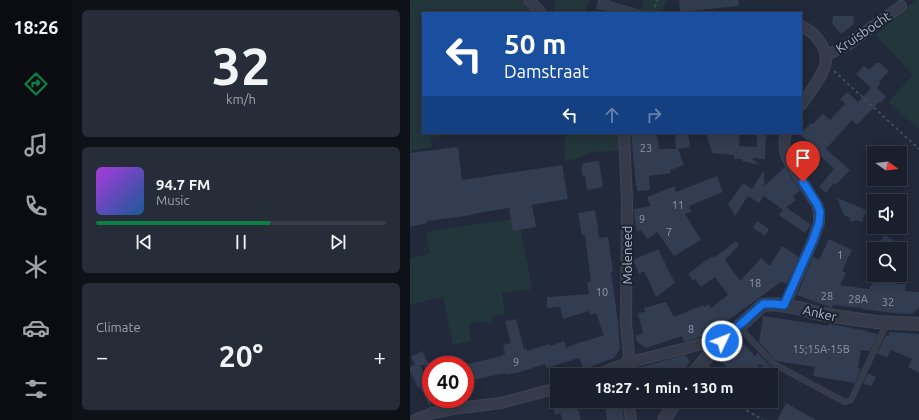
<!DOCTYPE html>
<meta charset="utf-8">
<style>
body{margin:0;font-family:Ubuntu,sans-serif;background:#262c38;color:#f1f3f6;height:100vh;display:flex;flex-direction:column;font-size:15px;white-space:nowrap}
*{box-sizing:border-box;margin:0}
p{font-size:13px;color:#9fa2a9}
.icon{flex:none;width:22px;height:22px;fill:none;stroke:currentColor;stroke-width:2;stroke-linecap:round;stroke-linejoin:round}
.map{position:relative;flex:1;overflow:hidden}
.drawer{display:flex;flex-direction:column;gap:10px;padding:10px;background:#0e1118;width:338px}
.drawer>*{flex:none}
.banner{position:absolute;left:12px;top:12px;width:380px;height:122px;border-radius:0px;box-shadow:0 2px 10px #0003,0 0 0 1px #373d48;background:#1a4fa0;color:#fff;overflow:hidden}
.needle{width:26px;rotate:105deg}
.controls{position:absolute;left:457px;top:146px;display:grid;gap:8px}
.controls a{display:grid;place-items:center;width:40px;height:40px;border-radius:0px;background:#191f2c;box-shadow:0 2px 10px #0003,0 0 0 1px #373d48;font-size:20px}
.speed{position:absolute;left:12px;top:356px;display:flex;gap:8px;font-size:20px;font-weight:700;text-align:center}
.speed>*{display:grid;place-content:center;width:52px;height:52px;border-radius:50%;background:#191f2c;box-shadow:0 2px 10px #0003,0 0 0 1px #373d48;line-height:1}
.speed .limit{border:6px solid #d22;background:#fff;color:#111}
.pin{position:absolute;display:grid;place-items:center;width:34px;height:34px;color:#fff;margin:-41px -17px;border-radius:50% 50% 50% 0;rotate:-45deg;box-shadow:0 0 4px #0007}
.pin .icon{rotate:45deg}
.me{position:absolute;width:44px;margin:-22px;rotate:47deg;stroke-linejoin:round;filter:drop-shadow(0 0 3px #0008)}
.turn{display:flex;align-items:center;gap:14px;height:84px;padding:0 16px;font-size:18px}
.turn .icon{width:52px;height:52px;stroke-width:2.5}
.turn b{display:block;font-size:28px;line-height:34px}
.lanes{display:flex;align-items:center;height:38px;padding:0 16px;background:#0003;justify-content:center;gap:20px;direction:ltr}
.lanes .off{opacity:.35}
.big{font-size:30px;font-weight:700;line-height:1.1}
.drawer .widget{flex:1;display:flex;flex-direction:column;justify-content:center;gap:6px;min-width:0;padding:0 14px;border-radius:6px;background:#262c38}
.drawer .dial{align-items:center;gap:0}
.dial b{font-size:52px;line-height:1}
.song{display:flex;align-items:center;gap:12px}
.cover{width:48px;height:48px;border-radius:6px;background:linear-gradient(135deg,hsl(280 70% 55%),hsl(210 70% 35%))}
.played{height:4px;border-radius:2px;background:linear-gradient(90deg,#0b8043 60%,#373d48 60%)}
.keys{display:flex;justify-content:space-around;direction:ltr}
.heat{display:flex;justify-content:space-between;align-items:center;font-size:22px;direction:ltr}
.trip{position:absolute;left:140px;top:368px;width:228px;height:40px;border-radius:0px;background:#191f2c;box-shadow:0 2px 10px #0003,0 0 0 1px #373d48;font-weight:700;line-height:40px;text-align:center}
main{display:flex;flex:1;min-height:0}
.menu{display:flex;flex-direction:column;width:72px;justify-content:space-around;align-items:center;background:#0a0c12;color:#9fa2a9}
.menu .icon{width:28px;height:28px}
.menu .active{color:#0b8043}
.menu b{font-size:18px;color:#f1f3f6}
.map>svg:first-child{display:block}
.green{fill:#23363c}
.building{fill:#323d52}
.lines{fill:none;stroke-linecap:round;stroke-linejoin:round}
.service-casing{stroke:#3e4554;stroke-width:6}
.minor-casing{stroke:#3e4554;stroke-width:12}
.tertiary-casing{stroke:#3e4554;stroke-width:14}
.path{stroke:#3b5054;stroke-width:2;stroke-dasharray:3 3;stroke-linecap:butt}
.service{stroke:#353b4b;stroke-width:5}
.minor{stroke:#353b4b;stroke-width:10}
.tertiary{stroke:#353b4b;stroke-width:12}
.route-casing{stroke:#114b97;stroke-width:10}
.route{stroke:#1a73e8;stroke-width:7}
.labels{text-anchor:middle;stroke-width:4;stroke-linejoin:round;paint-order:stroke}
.number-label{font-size:11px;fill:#8e96a8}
.street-label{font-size:13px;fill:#afb6c7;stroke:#1a2130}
</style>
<main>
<nav class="menu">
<b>18:26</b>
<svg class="icon active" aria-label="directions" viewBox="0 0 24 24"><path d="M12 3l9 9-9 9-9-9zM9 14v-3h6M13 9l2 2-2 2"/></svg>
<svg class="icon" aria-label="music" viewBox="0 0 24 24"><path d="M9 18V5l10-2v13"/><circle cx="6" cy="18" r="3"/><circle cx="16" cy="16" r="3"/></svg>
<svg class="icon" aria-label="phone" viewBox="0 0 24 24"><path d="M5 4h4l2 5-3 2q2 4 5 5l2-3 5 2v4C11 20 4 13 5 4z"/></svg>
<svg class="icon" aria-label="climate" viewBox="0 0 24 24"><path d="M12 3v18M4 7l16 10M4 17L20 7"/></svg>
<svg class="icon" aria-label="car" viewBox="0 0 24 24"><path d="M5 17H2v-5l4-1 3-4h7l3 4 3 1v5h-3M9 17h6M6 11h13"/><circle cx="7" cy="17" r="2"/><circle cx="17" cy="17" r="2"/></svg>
<svg class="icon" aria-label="filters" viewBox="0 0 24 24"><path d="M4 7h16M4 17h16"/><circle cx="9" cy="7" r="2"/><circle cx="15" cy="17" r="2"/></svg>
</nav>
<section class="drawer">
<div class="widget dial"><b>32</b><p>km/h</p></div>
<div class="widget">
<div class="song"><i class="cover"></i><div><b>94.7 FM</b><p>Music</p></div></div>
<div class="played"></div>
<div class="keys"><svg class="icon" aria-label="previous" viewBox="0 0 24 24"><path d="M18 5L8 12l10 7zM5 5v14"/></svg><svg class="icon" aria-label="pause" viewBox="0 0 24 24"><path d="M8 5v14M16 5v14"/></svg><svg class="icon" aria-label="next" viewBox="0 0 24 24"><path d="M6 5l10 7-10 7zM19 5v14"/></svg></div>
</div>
<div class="widget"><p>Climate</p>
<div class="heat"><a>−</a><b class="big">20°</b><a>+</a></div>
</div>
</section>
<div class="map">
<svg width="509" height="420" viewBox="0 0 509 420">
<rect width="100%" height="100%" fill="#21293b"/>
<path class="green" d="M0 0H111L123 13H13V133H43L21 138 22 147 2 151 3 157 0 158Z
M146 0H179L175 13H143Z
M234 0H256L253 9 252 13H230Z
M506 0H509V129L478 102 503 75 465 35Z
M155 133H207L209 150 182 152 168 158 154 161Z
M108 218 122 289 92 293 95 314 84 316 80 322C72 321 67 321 59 324L61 340 43 345 33 297 0 305V259L20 253 16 233 21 231Z"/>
<path class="building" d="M188 0H200V1L232 10V13H204L186 9Z
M269 0H328L329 6 270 12Z
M423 16H444L443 25 431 34 422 24Z
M466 63H470L479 71 469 82 470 84 467 88 476 97 470 103 469 102 447 125 442 120 416 149 440 170 426 185 424 183 416 193 409 187 424 169 409 155 411 154 390 134 401 123 403 124 413 114 420 120 435 104 430 99 437 92 448 102 461 88 446 74 454 66 459 70Z
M221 133H247L249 149H268L274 165 260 170 261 173 239 176 240 190 227 191V186H226Z
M265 133H278L280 147 266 149Z
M296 133 330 134 329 146 347 147V133H356L355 159 342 158 349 165 332 161V159H324V155L302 153Z
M48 147 52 180 152 165 158 199 122 205 126 227 103 231 99 208 63 214V215L17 221V223L0 227V153Z
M189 161 193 187 177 190 175 176 173 177 171 166H173V163Z
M375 167 390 191 383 196 386 200 376 207 401 225 395 233 369 215 373 210 354 196 349 203 338 196 325 216 318 204 333 183 342 189 354 170V186Z
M307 176 313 192 279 206 281 212 275 214 291 240 264 256 247 232 237 239 231 230 227 232 223 209 241 206 237 197 265 186 266 192Z
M427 198 456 210 452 222 446 220 441 222 439 217 434 215Z
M185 210 186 219H187L189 238 198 237 203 271 201 272 208 321 210 349 204 358 174 369 169 358 136 368 135 364 103 374V373L96 375V373L58 381 54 365 92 356 91 355 95 354 93 345 101 343 95 321 106 319 114 349 116 348 117 351 139 344 140 346 154 341 156 348 173 341V342L194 335 186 313 180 315 179 311 153 319 150 307 137 308V297L179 294 177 282 181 281 175 235H172L168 213Z
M347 221 359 229 355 236 343 228Z
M474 235 485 241 481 249H466Z
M419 239 442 250 432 271 436 273 430 285 459 289 465 279 486 282V284H496L495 291 509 292V308L502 314 482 313 452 309V308L423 305 422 308 387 295 403 257 409 260Z
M326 241 329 245 315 260 330 281 351 258 360 266 372 246 389 257 377 284 371 282 313 324 294 336 274 342 272 336 236 348 226 341V336L233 333 228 313 235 312 234 308 256 302 264 317 293 305 294 307 299 304 301 308 318 295 305 277 291 287 285 279 283 281 278 274 296 260V261L303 256 304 258Z
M248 249 265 283 246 297 234 271 229 274 223 260Z
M353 316 419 326V324L458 331V332L468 334 460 351 451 350 448 368 451 369 445 383 403 376 405 367 366 361 349 342Z
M480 332 509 334V373L498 367 502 359 481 350 477 358 467 353 476 335 478 336Z
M326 339 330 344 332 342 346 357 347 352 361 367 357 371 350 364 341 375H325L311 361 313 360 309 355Z
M12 351 19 365H10L21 386V407H20L10 387 8 388 0 371V367L5 364 1 357Z
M275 355 280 361 271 375H220L221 370Z
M458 373 466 377 461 386 453 384Z
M141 401H188V402L168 409 171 420H153L150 413 145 415Z
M194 401H211L214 420H197Z
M376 403 406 420H367Z"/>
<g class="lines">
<g class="service-casing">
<path id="service" d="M329 327 364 364 435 402 441 400 477 323"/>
</g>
<g class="minor-casing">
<path id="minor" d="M119 0 131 13
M391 26C398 29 403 33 408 39 413 45 416 54 416 62 414 75 398 95 391 105
M415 56 439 44 491 6
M375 305 403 240 409 223V212L407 205 378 159C374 150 373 142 376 133
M186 375 217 363 292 344 304 349
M214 375 213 371 219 356 216 323 217 200 214 133
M218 401 221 420
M5 420 22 413 49 408 91 403 147 388"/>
</g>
<g class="tertiary-casing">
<path id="tertiary" d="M282 375 304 349 353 305 365 304 393 309 406 313 430 317 467 322 509 324
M254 420 266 401"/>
</g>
<path class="path" d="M243 13 247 0
M424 71 509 149
M321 401 353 420"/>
<use href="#service" class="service"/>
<use href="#minor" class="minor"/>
<use href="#tertiary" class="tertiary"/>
</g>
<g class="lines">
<g class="route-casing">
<path id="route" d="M312 341 353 304H365L374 305 403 240 409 223 410 212 407 204 393 182"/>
</g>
<use href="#route" class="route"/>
</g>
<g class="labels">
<g class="number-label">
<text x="236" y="152">23</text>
<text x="268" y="209">11</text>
<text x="232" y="223">9</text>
<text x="259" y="236">7</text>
<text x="430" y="259">1</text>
<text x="345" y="287">18</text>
<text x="192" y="296">10</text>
<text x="417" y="300">28</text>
<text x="448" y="303">28A</text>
<text x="478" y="306">32</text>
<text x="281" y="333">8</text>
<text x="411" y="353">15;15A-15B</text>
<text x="106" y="366">9</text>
</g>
<g class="street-label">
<text transform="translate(453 32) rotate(-34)" y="5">Kruisbocht</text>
<text transform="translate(217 255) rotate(-90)" y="5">Moleneed</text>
<text transform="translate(410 313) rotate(13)" y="5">Anker</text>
</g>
</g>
</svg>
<div class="controls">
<a><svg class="needle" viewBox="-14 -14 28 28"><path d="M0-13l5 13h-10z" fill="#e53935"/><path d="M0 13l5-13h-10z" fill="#9fa2a9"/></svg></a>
<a><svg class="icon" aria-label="sound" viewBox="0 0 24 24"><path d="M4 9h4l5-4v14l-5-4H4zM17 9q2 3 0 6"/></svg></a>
<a><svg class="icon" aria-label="search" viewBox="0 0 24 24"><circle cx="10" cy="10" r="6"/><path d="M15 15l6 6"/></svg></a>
</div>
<div class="speed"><div class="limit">40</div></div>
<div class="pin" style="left:393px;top:182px;background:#d93025"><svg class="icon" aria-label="arrive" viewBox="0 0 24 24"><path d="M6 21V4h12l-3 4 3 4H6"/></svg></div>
<svg class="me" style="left:312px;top:341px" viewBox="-20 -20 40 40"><circle r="17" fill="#1a73e8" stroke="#fff" stroke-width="3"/><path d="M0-11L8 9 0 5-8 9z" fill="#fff"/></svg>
<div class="trip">18:27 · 1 min · 130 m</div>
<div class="banner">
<div class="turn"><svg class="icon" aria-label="left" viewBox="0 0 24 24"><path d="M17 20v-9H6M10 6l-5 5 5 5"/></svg><div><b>50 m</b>Damstraat</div></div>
<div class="lanes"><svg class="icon" aria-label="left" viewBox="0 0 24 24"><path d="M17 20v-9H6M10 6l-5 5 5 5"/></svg><svg class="icon off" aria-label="ahead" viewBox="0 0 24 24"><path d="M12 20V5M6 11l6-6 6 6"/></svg><svg class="icon off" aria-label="right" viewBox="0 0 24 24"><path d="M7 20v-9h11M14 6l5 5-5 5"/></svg></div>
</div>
</div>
</main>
